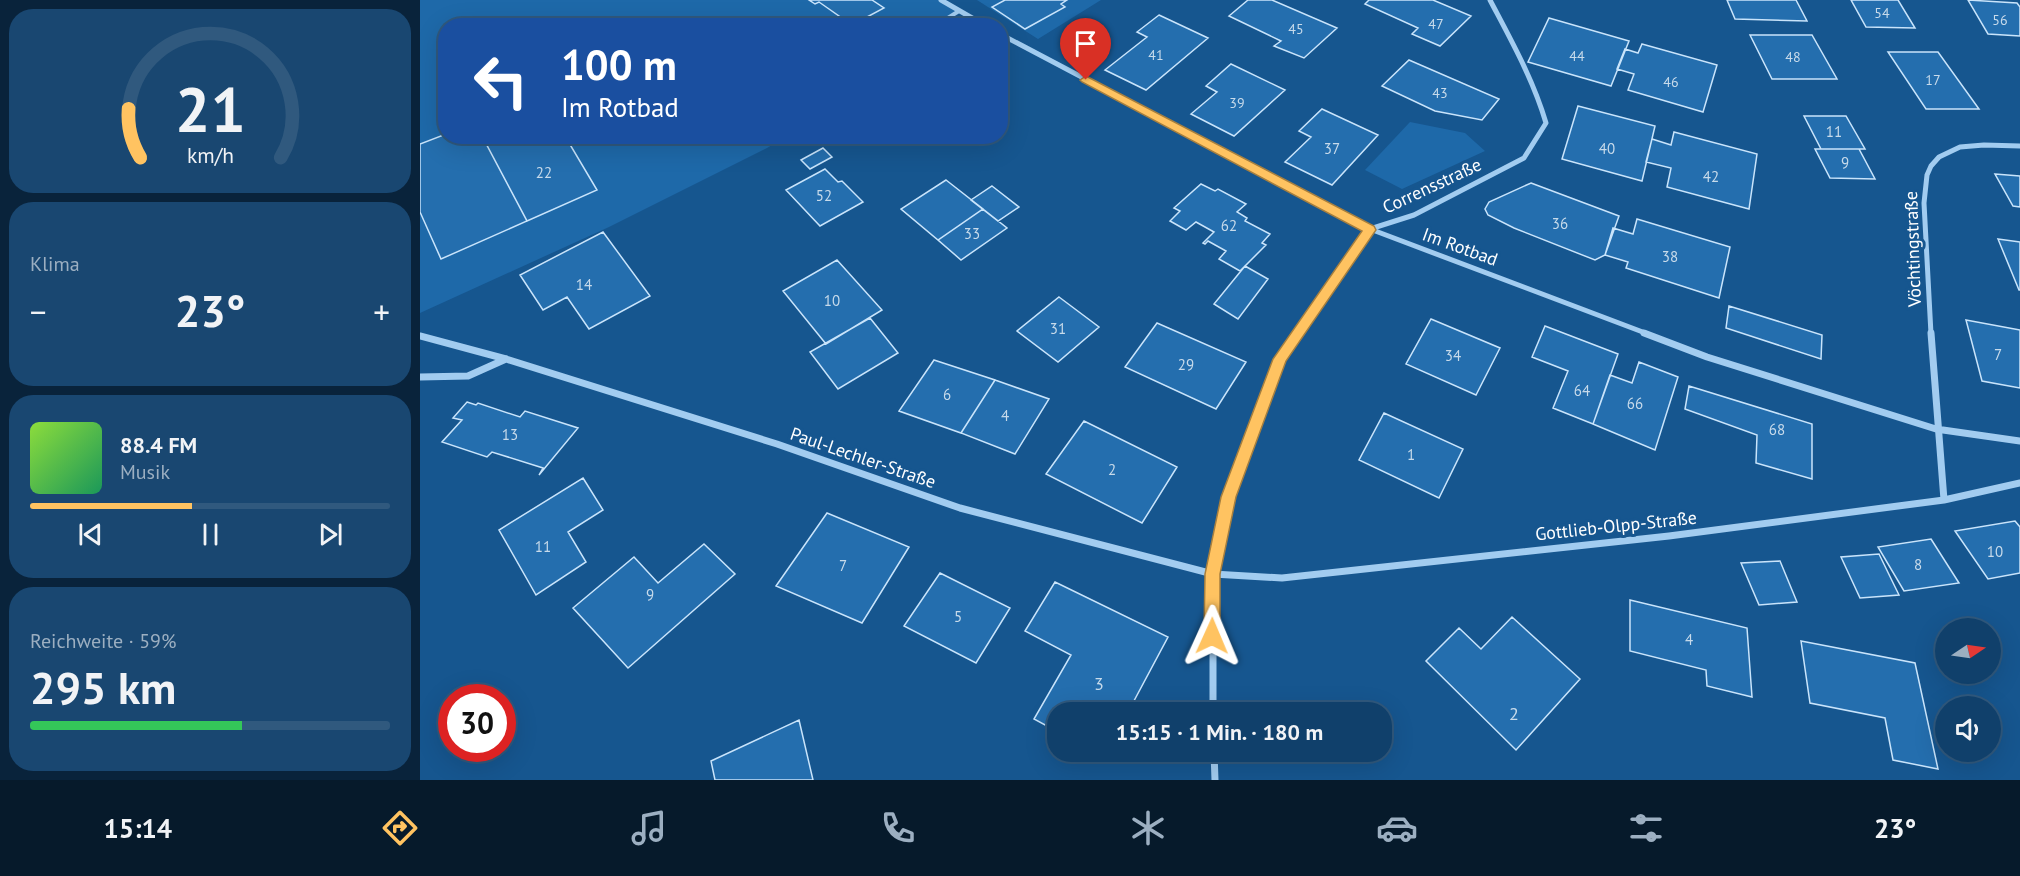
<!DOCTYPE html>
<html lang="de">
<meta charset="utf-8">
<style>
body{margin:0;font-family:"PT Sans",sans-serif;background:#194771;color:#f1f3f6;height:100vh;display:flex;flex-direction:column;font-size:22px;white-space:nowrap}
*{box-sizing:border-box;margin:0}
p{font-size:20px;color:#9cafc1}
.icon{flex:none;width:33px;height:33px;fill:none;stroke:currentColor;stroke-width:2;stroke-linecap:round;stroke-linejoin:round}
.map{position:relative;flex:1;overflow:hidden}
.drawer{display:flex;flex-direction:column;gap:9px;padding:9px;background:#09233b;width:420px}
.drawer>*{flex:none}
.top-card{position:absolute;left:18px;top:18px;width:570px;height:126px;border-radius:24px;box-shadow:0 6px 24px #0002,0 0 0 2px #30597e;background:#1a4fa0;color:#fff;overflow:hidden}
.needle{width:39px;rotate:77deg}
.fabs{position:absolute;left:1515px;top:618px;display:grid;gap:12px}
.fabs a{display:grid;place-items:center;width:66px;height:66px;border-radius:50%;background:#10406b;box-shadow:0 6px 24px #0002,0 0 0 2px #30597e;font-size:30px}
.speed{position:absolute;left:18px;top:684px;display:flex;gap:12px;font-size:30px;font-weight:700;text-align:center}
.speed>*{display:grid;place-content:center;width:78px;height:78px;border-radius:50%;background:#10406b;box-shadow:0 6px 24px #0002,0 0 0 2px #30597e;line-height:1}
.speed .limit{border:9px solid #d22;background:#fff;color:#111}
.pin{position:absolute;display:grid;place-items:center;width:51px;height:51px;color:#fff;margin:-62px -26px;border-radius:50% 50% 50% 0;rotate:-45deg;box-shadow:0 0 6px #0007}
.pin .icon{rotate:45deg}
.me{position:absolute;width:66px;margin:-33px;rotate:1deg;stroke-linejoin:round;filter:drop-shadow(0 0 4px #0008)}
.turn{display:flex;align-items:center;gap:21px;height:126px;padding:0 24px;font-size:27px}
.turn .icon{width:78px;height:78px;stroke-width:2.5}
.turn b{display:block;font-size:42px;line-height:51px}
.big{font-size:45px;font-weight:800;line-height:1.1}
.drawer .widget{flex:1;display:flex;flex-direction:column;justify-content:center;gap:9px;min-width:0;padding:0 21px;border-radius:24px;background:#194771}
.drawer .dial{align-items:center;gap:0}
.dial svg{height:156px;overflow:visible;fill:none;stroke:#30597e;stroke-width:7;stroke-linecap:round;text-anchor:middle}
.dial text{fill:#f1f3f6;stroke:none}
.song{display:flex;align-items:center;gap:18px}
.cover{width:72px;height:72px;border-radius:9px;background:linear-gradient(135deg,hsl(90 70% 55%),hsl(150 70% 35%))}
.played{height:6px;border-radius:3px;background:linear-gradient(90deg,#ffc361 45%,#30597e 45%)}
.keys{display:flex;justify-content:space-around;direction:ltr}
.heat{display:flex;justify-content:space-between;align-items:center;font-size:33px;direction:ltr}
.charge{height:9px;border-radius:4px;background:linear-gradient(90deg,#34c759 59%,#30597e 0)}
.trip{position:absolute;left:627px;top:702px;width:345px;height:60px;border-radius:24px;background:#10406b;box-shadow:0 6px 24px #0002,0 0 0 2px #30597e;font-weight:800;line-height:60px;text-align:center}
.tabs{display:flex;height:96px;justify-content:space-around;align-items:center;background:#061a2b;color:#9cafc1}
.tabs .icon{width:42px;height:42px}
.tabs .on{color:#ffc361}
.tabs b{font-size:27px;color:#f1f3f6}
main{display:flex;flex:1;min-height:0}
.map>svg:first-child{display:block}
.green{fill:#1e69a9}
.building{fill:#246eae;stroke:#c9e4fb;stroke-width:1.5}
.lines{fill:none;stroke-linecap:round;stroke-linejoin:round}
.service{stroke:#a2ccf0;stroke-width:4}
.minor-far1{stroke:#a2ccf0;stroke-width:5}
.minor{stroke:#a2ccf0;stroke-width:7}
.route{fill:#ffc361;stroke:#a67f3f;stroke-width:1.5}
.labels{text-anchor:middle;stroke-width:6;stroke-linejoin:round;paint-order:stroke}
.far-number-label{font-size:14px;fill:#c8dbeb}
.number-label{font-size:15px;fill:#c8dbeb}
.street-label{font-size:18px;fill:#fff;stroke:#16568f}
.near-number-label{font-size:18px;fill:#c8dbeb}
</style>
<main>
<section class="drawer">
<div class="widget dial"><svg viewBox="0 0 100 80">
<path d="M14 69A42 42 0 1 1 86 69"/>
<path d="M14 69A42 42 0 0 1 8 44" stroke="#ffc361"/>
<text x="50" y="56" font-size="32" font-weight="700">21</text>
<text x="50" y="72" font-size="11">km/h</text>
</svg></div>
<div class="widget"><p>Klima</p>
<div class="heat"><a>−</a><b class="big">23°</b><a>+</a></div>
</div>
<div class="widget">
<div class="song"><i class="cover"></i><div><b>88.4 FM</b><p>Musik</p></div></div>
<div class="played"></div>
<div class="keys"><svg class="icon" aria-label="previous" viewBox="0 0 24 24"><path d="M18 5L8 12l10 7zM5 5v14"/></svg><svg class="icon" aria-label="pause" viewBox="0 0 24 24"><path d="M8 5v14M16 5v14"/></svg><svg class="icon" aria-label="next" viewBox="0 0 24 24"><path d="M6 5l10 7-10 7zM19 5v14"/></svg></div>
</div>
<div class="widget"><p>Reichweite · 59%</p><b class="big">295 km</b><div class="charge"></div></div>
</section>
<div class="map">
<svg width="1600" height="780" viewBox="0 0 1600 780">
<rect width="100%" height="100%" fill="#16568f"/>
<path class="green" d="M0 0H521L539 11 514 26H26V136L365 137 347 148 189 227 0 313Z
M557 0H681L618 39Z
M990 122 1045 133 1065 151 982 189 945 170Z"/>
<path class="building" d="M389 0H452L464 8 432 25 399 2 395 4Z
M585 0H647L641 4 645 7 605 29 572 7Z
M828 0H852L917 28 884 58 854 46 861 41 809 16Z
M949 0H1013L1051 16 1020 46 992 34 998 28 945 4Z
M1307 0H1376L1387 21 1315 19Z
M1431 0H1478L1495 28 1446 27Z
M1548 0 1597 3 1600 7V36L1568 34Z
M739 15 788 38 726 90 685 70 727 37 717 32Z
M1129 18 1209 41 1191 86 1108 62Z
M1330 35H1392L1417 79H1352Z
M1222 44 1297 65 1283 112 1208 90 1214 74 1197 69 1205 49 1218 53Z
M1468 52H1518L1559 109H1506Z
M989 60 1079 99 1062 120 1015 111 962 86Z
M811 64 865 90 814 136 771 114 797 92 786 86Z
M1158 106 1235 126 1222 181 1142 159Z
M902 109 958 135 912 185 865 162 891 137 879 131Z
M1384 116H1426L1445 149H1401Z
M1254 132 1337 154 1329 209 1247 187 1251 168 1226 162 1232 139 1251 145Z
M26 134V136H62L107 221 21 259 0 212V144Z
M62 136H145L177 190 107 221Z
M403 148 412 157 390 169 381 160Z
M1395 149H1439L1455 179 1410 178Z
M405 169 418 182 422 181 443 202 400 226 366 190Z
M1575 174 1600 176V207L1593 206Z
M526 180 563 209 518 240 481 209Z
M1111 183 1199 216 1185 255 1175 260 1094 228 1068 215 1065 209 1069 202Z
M781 184 795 191 798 189 826 204 817 212 827 218 825 221 850 234 842 243 846 245 820 271 799 259 806 251 788 241 785 244 783 243 794 232 776 222 766 230 750 221 760 211 754 208Z
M572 186 599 207 578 221 551 200Z
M563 209 587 228 541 260 518 240Z
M1217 219 1310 247 1299 298 1206 268 1208 262 1185 255 1193 228 1213 234Z
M183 232 230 296 169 329 147 297 123 310 100 275Z
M1578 239 1600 242V290H1599Z
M417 260 462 310 406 344 363 291Z
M825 266 848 279 818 319 794 304Z
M639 297 679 327 638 362 597 331Z
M1309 306 1402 335 1401 359 1306 328Z
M450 318 478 353 418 389 390 352Z
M1011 319 1080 348 1056 395 986 364Z
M1546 320 1600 330V388L1562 381Z
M737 323 826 362 796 409 705 367Z
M1125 326 1198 354 1173 424 1133 408 1148 371 1112 357Z
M514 360 575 380 541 433 479 411Z
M1219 362 1258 377 1235 450 1173 424 1190 375 1212 383Z
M575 380 629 399 595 454 541 433Z
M1269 386 1392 424V479L1336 463 1337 435 1265 409Z
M47 402 56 405 58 403 100 417 105 411 158 428 119 475 123 468 72 452 67 457 22 442 42 420 33 418Z
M964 413 1043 449 1019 498 939 460Z
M664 421 757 467 722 523 626 474Z
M163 478 183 510 148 532 166 562 116 595 79 530Z
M407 513 489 547 442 623 356 586Z
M1595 521 1600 527V573L1568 579 1535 531Z
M1511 539 1539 583 1484 591 1458 547Z
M284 544 315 574 208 668 153 608 214 557 238 583Z
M1459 554 1479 595 1440 598 1421 557Z
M1360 561 1377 602 1339 605 1321 563Z
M520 573 590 608 556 663 484 626Z
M635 582 748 637 708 712H638V732L614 719 651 655 605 631Z
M1210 600 1327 628 1332 697 1287 686 1286 670 1210 651Z
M1092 617 1160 679 1096 750 1006 661 1039 628 1061 649Z
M1381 641 1495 663 1518 769 1473 760 1465 718 1390 703Z
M379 720 393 780H295L291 761Z"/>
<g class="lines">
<path class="service" d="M515 26 539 11"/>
<path class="minor-far1" d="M521 0 566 26
M580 34 950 229 1228 334
M877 334 950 229 994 215 1104 158 1126 123C1113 79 1091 40 1070 0
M1511 334 1504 203 1507 175 1511 166 1519 157 1540 147 1564 145 1600 146"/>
<path class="minor" d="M1224 333 1287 357 1516 429 1600 441
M1511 333 1524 500
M0 336 86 359 357 444 540 508 793 574 862 578 1249 536 1524 500 1600 483
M0 377 48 376 86 359
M793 712V574L809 497 860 359 878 333
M794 752 795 780"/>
</g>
<path class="route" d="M666 76 954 226 956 230 866 361 816 497 800 574V636L798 642 792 644 786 642 784 636 785 574 801 497 853 359 942 231 662 82 660 80Z"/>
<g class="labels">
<g class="far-number-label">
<text x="1462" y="18">54</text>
<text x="1580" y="25">56</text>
<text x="1016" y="29">47</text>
<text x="876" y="34">45</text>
<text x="736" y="60">41</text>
<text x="1157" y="61">44</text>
<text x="1373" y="62">48</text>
<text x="1513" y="85">17</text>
<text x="1251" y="87">46</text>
<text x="1020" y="98">43</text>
<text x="817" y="108">39</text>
</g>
<g class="number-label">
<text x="1414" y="137">11</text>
<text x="912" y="154">37</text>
<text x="1187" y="154">40</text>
<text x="1425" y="168">9</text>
<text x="124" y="178">22</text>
<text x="1291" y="182">42</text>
<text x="404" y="201">52</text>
<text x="1140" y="229">36</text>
<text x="809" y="231">62</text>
<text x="552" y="239">33</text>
<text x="1250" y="262">38</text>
<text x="164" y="290">14</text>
<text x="412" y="306">10</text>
<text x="638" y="334">31</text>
<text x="1578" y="360">7</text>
<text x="1033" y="361">34</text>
<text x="766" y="370">29</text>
<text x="1162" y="396">64</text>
<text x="527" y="400">6</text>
<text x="1215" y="409">66</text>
<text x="585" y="421">4</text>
<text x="1357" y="435">68</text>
<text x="90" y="440">13</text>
<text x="991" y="460">1</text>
<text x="692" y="475">2</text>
<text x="123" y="552">11</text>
<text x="1575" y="557">10</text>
<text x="1498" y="570">8</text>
<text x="423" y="571">7</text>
<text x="230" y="600">9</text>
<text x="538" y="622">5</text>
<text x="1269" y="645">4</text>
</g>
<g class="street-label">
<text transform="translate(1012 186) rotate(-25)" y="6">Corrensstraße</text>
<text transform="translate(1040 247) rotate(20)" y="6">Im Rotbad</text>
<text transform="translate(1493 249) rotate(-92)" y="6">Vöchtingstraße</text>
<text transform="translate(443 458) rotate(19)" y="6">Paul-Lechler-Straße</text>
<text transform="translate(1196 526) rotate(-6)" y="6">Gottlieb-Olpp-Straße</text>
</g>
<g class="near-number-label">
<text x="679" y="690">3</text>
<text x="1094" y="720">2</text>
</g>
</g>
</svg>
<div class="fabs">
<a><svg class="needle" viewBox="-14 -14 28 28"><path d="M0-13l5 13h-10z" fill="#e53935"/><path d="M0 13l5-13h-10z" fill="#9cafc1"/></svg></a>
<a><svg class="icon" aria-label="sound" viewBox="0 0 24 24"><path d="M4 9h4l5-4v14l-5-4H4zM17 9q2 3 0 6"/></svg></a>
</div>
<div class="speed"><div class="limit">30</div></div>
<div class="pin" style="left:666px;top:80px;background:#d93025"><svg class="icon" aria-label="arrive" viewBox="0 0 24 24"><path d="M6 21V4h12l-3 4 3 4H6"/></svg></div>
<svg class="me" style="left:792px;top:636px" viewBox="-20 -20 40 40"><path d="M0-17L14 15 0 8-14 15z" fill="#ffc361" stroke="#fff" stroke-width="4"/></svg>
<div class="trip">15:15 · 1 Min. · 180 m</div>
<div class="top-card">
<div class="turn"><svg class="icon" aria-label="left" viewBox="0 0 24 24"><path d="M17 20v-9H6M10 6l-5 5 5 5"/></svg><div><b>100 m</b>Im Rotbad</div></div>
</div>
</div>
</main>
<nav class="tabs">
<b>15:14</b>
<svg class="icon on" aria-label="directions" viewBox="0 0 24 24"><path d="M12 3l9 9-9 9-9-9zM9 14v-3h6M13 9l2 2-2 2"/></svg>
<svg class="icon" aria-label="music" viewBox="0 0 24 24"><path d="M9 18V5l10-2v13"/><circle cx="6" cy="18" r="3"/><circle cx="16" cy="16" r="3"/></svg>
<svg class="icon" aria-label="phone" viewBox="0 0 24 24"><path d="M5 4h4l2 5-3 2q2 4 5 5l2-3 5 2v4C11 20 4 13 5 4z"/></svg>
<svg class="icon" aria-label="climate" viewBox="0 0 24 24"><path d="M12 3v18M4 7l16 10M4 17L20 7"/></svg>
<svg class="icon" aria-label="car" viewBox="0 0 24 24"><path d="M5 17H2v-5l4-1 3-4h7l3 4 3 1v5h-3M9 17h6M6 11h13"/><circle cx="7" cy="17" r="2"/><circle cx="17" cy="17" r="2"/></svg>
<svg class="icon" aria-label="filters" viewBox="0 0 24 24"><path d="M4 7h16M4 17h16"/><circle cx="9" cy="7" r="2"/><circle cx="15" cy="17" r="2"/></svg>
<b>23°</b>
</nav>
